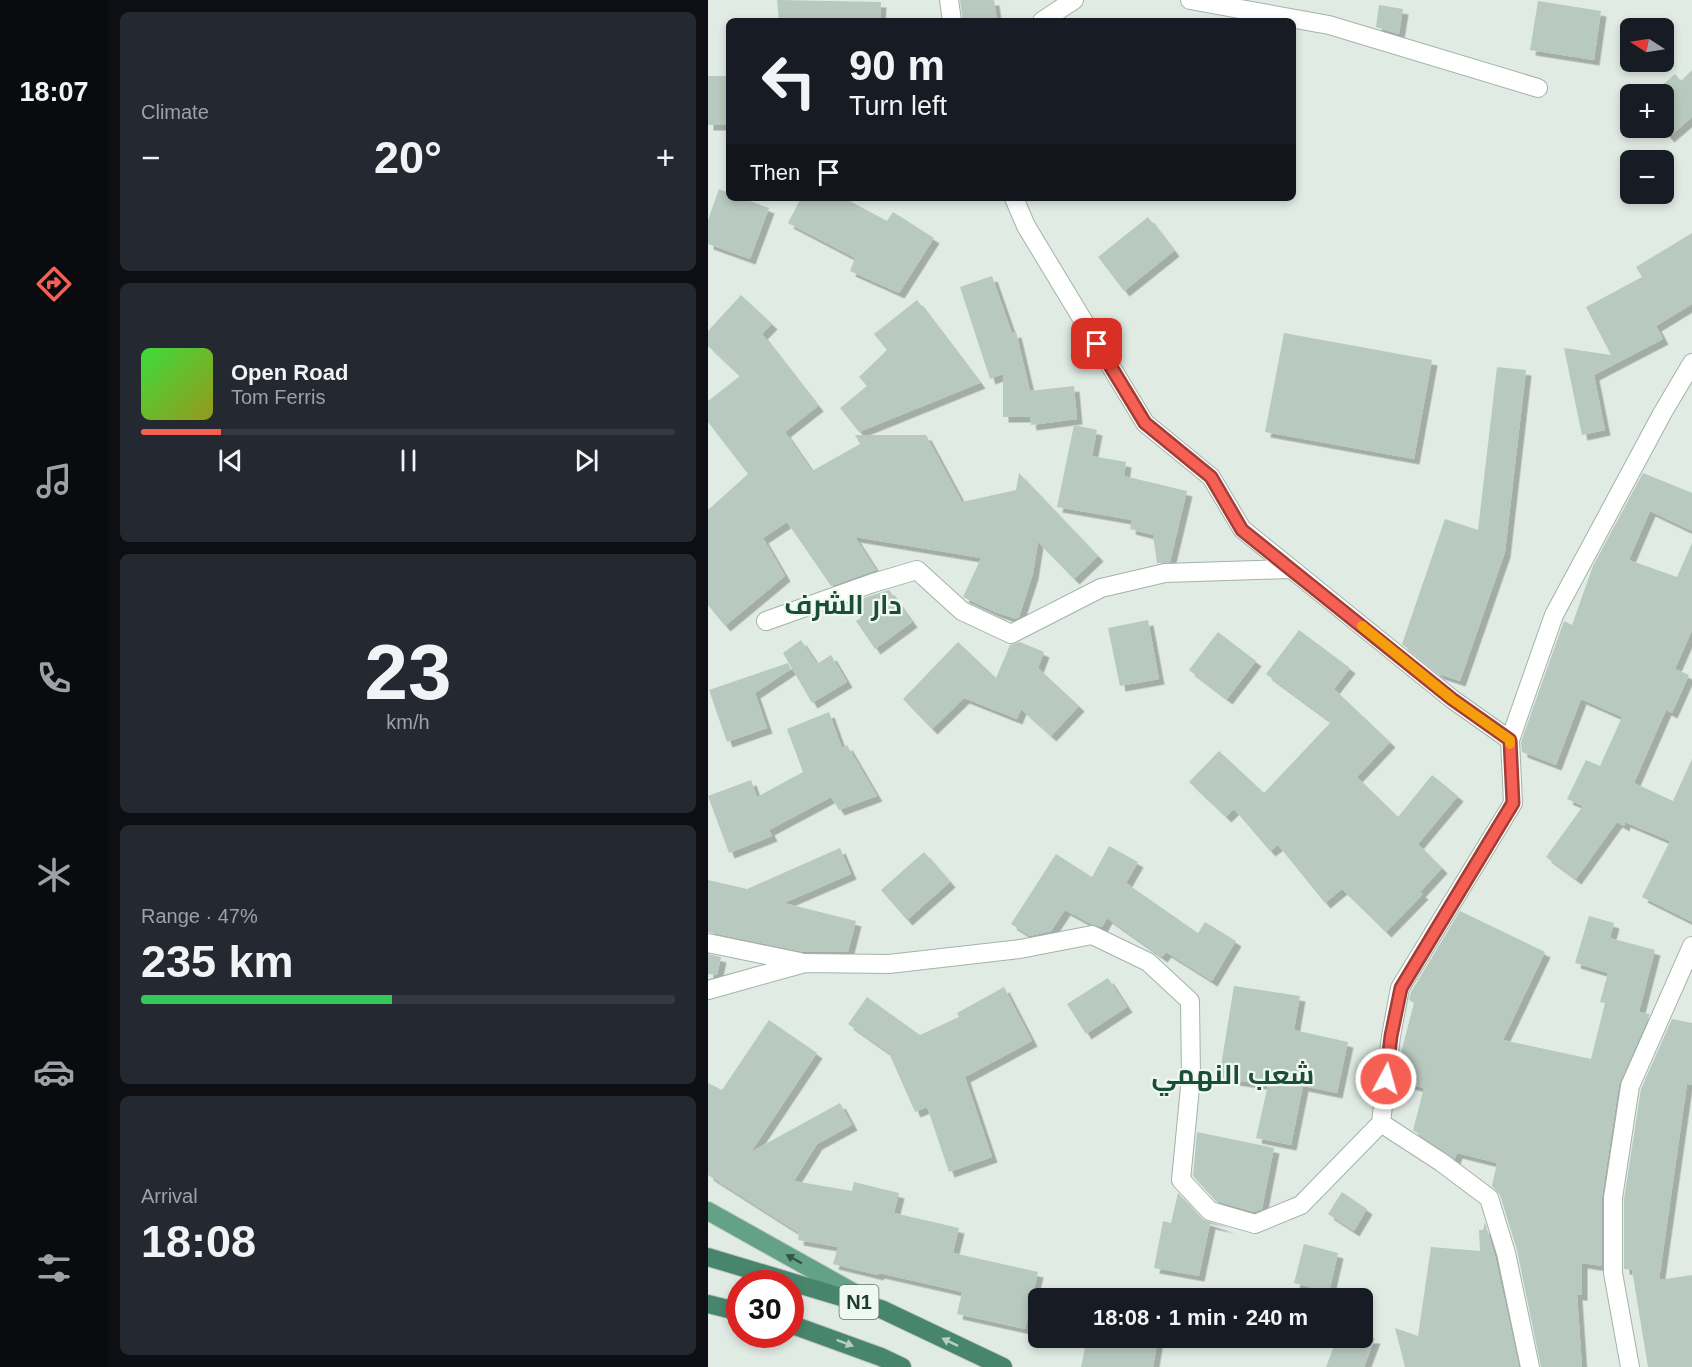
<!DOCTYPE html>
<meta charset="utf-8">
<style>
body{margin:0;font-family:Arial,Cairo,sans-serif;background:#242831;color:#f1f3f6;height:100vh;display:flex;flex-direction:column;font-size:22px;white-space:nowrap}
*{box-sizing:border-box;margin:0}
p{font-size:20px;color:#9ea1a6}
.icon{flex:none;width:33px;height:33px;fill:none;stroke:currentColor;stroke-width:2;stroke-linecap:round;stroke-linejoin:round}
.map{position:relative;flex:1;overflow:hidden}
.details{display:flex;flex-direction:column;gap:12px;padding:12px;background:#0d0f14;width:600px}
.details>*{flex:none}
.hud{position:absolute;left:18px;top:18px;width:570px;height:183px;border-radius:9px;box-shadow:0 3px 9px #0003;background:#171b24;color:#f1f3f6;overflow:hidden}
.needle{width:39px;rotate:282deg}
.buttons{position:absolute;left:912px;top:18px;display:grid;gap:12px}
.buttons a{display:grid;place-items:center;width:54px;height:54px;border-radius:9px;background:#171b24;box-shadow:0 3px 9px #0003;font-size:30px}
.speed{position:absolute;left:18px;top:1270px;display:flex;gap:12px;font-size:30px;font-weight:700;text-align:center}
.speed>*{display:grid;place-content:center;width:78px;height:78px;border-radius:50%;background:#171b24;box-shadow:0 3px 9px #0003;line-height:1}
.speed .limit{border:9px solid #d22;background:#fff;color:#111}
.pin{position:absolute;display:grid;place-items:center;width:51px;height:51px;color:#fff;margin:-26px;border-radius:12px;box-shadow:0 3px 9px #0006}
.me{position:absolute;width:66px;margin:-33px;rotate:6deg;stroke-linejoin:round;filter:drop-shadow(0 0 4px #0008)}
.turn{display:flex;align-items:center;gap:21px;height:126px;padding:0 24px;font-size:27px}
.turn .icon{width:78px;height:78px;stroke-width:2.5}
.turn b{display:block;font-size:42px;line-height:51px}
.then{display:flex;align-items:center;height:57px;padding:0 24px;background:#0003;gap:12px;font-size:22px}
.big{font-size:45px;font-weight:800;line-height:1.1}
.details .widget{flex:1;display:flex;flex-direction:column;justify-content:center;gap:9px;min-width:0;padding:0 21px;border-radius:9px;background:#242831}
.details .dial{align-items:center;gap:0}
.dial b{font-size:78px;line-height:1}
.song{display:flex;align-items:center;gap:18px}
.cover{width:72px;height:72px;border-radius:9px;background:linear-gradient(135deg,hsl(120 70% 55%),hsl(60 70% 35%))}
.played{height:6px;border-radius:3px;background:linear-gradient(90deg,#f65f53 15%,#363941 15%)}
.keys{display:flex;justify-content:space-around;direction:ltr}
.heat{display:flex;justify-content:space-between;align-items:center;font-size:33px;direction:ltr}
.charge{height:9px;border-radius:4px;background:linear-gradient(90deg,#34c759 47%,#363941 0)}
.trip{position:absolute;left:320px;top:1288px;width:345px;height:60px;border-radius:9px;background:#171b24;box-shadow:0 3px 9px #0003;font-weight:800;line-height:60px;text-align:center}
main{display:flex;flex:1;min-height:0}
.menu{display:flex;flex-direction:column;width:108px;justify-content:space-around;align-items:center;background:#090b0e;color:#9ea1a6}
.menu .icon{width:42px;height:42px}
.menu .current{color:#f65f53}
.menu b{font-size:27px;color:#f1f3f6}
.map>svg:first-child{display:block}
.building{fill:#b8c9bf;filter:url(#shadow)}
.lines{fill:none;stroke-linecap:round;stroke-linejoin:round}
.minor-casing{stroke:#a3b3aa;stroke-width:20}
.primary-casing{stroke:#c1c8c5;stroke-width:20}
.trunk-casing{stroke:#c1c8c5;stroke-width:20}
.minor{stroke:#fff;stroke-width:18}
.primary{stroke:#63a287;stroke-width:18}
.trunk{stroke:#47866c;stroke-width:18}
.oneway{fill:#315645}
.oneway2{fill:#b5d0c3}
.route-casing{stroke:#a03e36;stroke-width:15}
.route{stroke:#f65f53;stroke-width:10}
.slow{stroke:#f59e0b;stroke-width:10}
.labels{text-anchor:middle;stroke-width:4.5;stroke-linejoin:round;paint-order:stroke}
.shield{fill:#f0f8f2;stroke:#5e746a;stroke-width:1.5}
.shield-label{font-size:20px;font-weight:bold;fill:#203c2f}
.district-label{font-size:27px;font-weight:bold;fill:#1b4e39;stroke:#f0f8f2}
</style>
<main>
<nav class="menu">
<b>18:07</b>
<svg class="icon current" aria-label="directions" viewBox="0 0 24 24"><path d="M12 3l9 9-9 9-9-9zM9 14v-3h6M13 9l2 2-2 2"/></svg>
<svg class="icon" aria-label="music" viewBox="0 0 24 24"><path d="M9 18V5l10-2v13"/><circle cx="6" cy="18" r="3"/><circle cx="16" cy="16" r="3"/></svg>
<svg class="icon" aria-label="phone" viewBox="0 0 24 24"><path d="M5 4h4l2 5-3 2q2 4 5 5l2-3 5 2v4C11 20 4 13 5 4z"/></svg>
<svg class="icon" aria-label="climate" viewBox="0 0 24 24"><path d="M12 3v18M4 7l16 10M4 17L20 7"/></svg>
<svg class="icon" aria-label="car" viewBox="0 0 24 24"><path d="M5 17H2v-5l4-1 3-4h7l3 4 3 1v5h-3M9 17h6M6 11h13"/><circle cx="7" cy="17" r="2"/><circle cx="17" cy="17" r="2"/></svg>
<svg class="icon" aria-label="filters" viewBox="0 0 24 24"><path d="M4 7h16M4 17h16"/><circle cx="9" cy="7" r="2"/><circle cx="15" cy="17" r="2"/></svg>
</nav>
<section class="details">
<div class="widget"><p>Climate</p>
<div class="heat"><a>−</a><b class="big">20°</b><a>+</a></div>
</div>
<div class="widget">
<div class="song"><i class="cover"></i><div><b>Open Road</b><p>Tom Ferris</p></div></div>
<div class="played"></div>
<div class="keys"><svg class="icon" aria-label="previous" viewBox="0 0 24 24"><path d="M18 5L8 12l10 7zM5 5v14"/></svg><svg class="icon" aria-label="pause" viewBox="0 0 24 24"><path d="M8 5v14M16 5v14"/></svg><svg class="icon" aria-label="next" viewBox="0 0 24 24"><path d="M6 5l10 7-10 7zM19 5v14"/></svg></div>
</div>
<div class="widget dial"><b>23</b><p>km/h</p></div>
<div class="widget"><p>Range · 47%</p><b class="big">235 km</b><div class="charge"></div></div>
<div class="widget"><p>Arrival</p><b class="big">18:08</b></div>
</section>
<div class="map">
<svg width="984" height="1367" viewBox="0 0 984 1367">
<defs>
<filter id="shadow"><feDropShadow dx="5.5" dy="5.5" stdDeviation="0" flood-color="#0004"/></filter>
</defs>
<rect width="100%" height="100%" fill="#e0ebe4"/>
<path class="building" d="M69 0 173 2 172 21H71Z
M252 0H286L289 21H255Z
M830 1 893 11 886 60 822 50Z
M671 5 695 9 691 34 668 27Z
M984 70V117L961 137 953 128H956V94H944L967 74 973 81Z
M0 76H21V125H0Z
M11 189 21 193V198H34L61 208 42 259 0 244V220Z
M93 198H136L179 221 185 212 226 238 191 293 142 271 147 258 80 223Z
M440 217 466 251 416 291 390 257Z
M984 233V304L948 326 955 339 886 375 897 430 874 435 856 348 903 355 878 307 934 277 928 267Z
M284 276 304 333 308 332 322 391 366 386 369 419 323 425 322 417H295V374L282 379 252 287Z
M33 295 64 324 54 334 110 406 77 432 104 471 152 444 147 435H218L254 502 308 490 311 473 390 556 366 579 330 542 325 574 311 617 308 619 287 612 255 597 273 558 147 537 168 570 123 586 79 522 55 538 77 576 17 626 0 605V510L40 474 0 422V401L32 376 0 346V331Z
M209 300 272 383 151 432 132 408 159 386 151 377 179 350 166 334Z
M576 333 724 360 706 459 557 432Z
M789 367 818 370 797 552 752 681 731 674 694 644 737 519 770 530Z
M366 425 389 430 384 456 418 462 416 476 479 491 462 562 449 563 445 535 422 529 424 520 349 507Z
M935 473 984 493V531L942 511 921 560 969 577 984 543V630L967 669 981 675 964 713 958 710 926 783 965 801 984 759V922L934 897 962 841 917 822 916 826 909 822 868 879 838 857 875 806 859 799 878 760 892 766 914 717 873 699 848 765 814 752 813 742 856 621 864 625 885 566Z
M181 590 204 622 167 649 148 621 153 618 144 605 153 599Z
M440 620 451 679 412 686 400 628Z
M591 630 642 668 626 689 682 742 649 777 690 817 724 775 750 796 710 844 734 868 712 892 715 894 678 932 634 889 617 903 570 845 562 851 526 809 518 817 481 782 511 751 556 793 623 722 558 674Z
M510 632 548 661 519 699 481 670Z
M93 640 109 664 123 655 139 682 104 703 75 653Z
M250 642 288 678 302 645 312 642 336 652 330 668 371 706 343 736 313 709 309 719 256 698 224 729 195 699Z
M80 663 83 669 47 693 59 728 19 742 1 690Z
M121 712 134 748 139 745 169 796 131 810 123 797 61 830 64 836 21 853 0 796 43 780 49 797 95 772 79 729Z
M401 846 430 862 418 883 490 933 497 922 528 941 504 981 458 952 454 957 399 918 394 927 383 924 357 910 343 931 322 936 303 924 348 854 384 877Z
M132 848 143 874 76 903 148 921 140 952H96L0 932V880L39 889Z
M216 852 242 882 199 920 173 890Z
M752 911 837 952 795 1040 883 1059 897 1003 892 1002 900 973 867 963 881 916 906 923 902 938 947 950 931 1012 942 1014 911 1084 894 1196V1266L874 1263V1295H869L874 1367H833L809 1250 792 1195 784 1186 789 1163 749 1153 747 1159 705 1130 716 1088 689 1081 692 1057 706 1003 701 1000 703 992Z
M0 954 13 957 9 975 0 974Z
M400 978 419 1007 378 1034 359 1004Z
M526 986 592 996 586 1030 640 1042 629 1093 595 1086 583 1145 548 1138 560 1085 511 1078Z
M296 987 324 1041 257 1077 284 1157 241 1172 219 1107 207 1112 181 1053 140 1024 159 997 212 1035 251 1017 249 1013Z
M964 1019 984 1023V1085L979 1084 951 1280 984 1275V1367H940L924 1270 916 1269V1199L933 1089Z
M61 1020 109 1053 43 1152 132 1103 144 1125 109 1144 86 1181 144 1191 146 1182 191 1193 186 1213 251 1228 245 1253 330 1272 317 1329 249 1314 254 1292 171 1273 170 1275 125 1264 130 1247 90 1240 91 1233 0 1175V1083L14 1090Z
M489 1132 566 1148 554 1209 546 1212 508 1201 485 1176Z
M634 1192 659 1209 646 1231 620 1214Z
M470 1193 494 1219 521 1228 502 1224 491 1276 446 1268 455 1221 463 1223Z
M777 1222 787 1256 811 1367H697L687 1328 710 1336 723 1247 772 1251 771 1230H775Z
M596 1244 630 1253 621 1292 586 1283Z
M379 1338H450L445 1367H373Z
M629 1338H667L656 1367H618Z"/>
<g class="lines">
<g class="minor-casing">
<path id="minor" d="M241 0 244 21
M482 0 621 25 830 88
M334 21 366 0
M306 198 318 226 437 423 503 477 534 529 744 699 802 740
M58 621 165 583 209 570 254 611 303 634 393 588 457 573 583 569
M0 943 92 962
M0 990 97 963 181 964 312 949 384 935 440 962 482 1001 483 1077 473 1180 502 1211 547 1224 593 1205 673 1123 683 1036 692 988 805 803 802 740 846 615 955 412 984 363
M673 1123 733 1162 781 1198 798 1253 822 1367
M922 1367 905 1273V1198L922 1086 984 946"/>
</g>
<g class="primary-casing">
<path id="primary" d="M0 1211 159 1300"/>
</g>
<g class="trunk-casing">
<path id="trunk" d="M0 1257 173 1309 295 1367
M0 1304 32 1312
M82 1324 173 1357 194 1367"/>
</g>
<use href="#minor" class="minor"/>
<use href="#primary" class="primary"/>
<use href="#trunk" class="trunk"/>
</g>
<defs><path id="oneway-solid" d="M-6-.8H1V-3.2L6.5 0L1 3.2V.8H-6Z" transform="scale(1.5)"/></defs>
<use class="oneway" href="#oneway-solid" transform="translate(86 1259) rotate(-151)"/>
<g class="oneway2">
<use href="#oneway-solid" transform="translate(242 1342) rotate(-154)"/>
<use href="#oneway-solid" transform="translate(137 1343) rotate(21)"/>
</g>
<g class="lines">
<g class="route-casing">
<path id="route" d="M389 344 437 423 503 477 534 530 744 699 802 740 805 803 693 988 683 1036 678 1079"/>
</g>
<use href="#route" class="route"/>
<path class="slow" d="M654 626 744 699 802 740V744"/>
</g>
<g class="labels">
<rect class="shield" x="131.5" y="1285" width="39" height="34" rx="4.5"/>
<g class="shield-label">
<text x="151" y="1309">N1</text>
</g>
<g class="district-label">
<text x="135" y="614">دار الشرف</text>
<text x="525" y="1084">شعب النهمي</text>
</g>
</g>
</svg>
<div class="buttons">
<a><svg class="needle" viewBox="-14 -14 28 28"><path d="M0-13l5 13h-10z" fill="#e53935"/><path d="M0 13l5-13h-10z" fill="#9ea1a6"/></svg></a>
<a>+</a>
<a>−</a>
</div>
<div class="speed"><div class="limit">30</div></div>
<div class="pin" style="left:389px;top:344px;background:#d93025"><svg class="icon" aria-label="arrive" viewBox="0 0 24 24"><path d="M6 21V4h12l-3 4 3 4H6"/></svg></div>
<svg class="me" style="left:678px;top:1079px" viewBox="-20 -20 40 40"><circle r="17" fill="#f65f53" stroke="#fff" stroke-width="3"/><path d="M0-11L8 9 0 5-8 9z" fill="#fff"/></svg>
<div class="trip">18:08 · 1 min · 240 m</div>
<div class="hud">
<div class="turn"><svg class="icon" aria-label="left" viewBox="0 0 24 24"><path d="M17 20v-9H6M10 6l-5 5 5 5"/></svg><div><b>90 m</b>Turn left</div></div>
<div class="then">Then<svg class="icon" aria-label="arrive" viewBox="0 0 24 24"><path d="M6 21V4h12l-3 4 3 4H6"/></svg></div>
</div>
</div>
</main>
